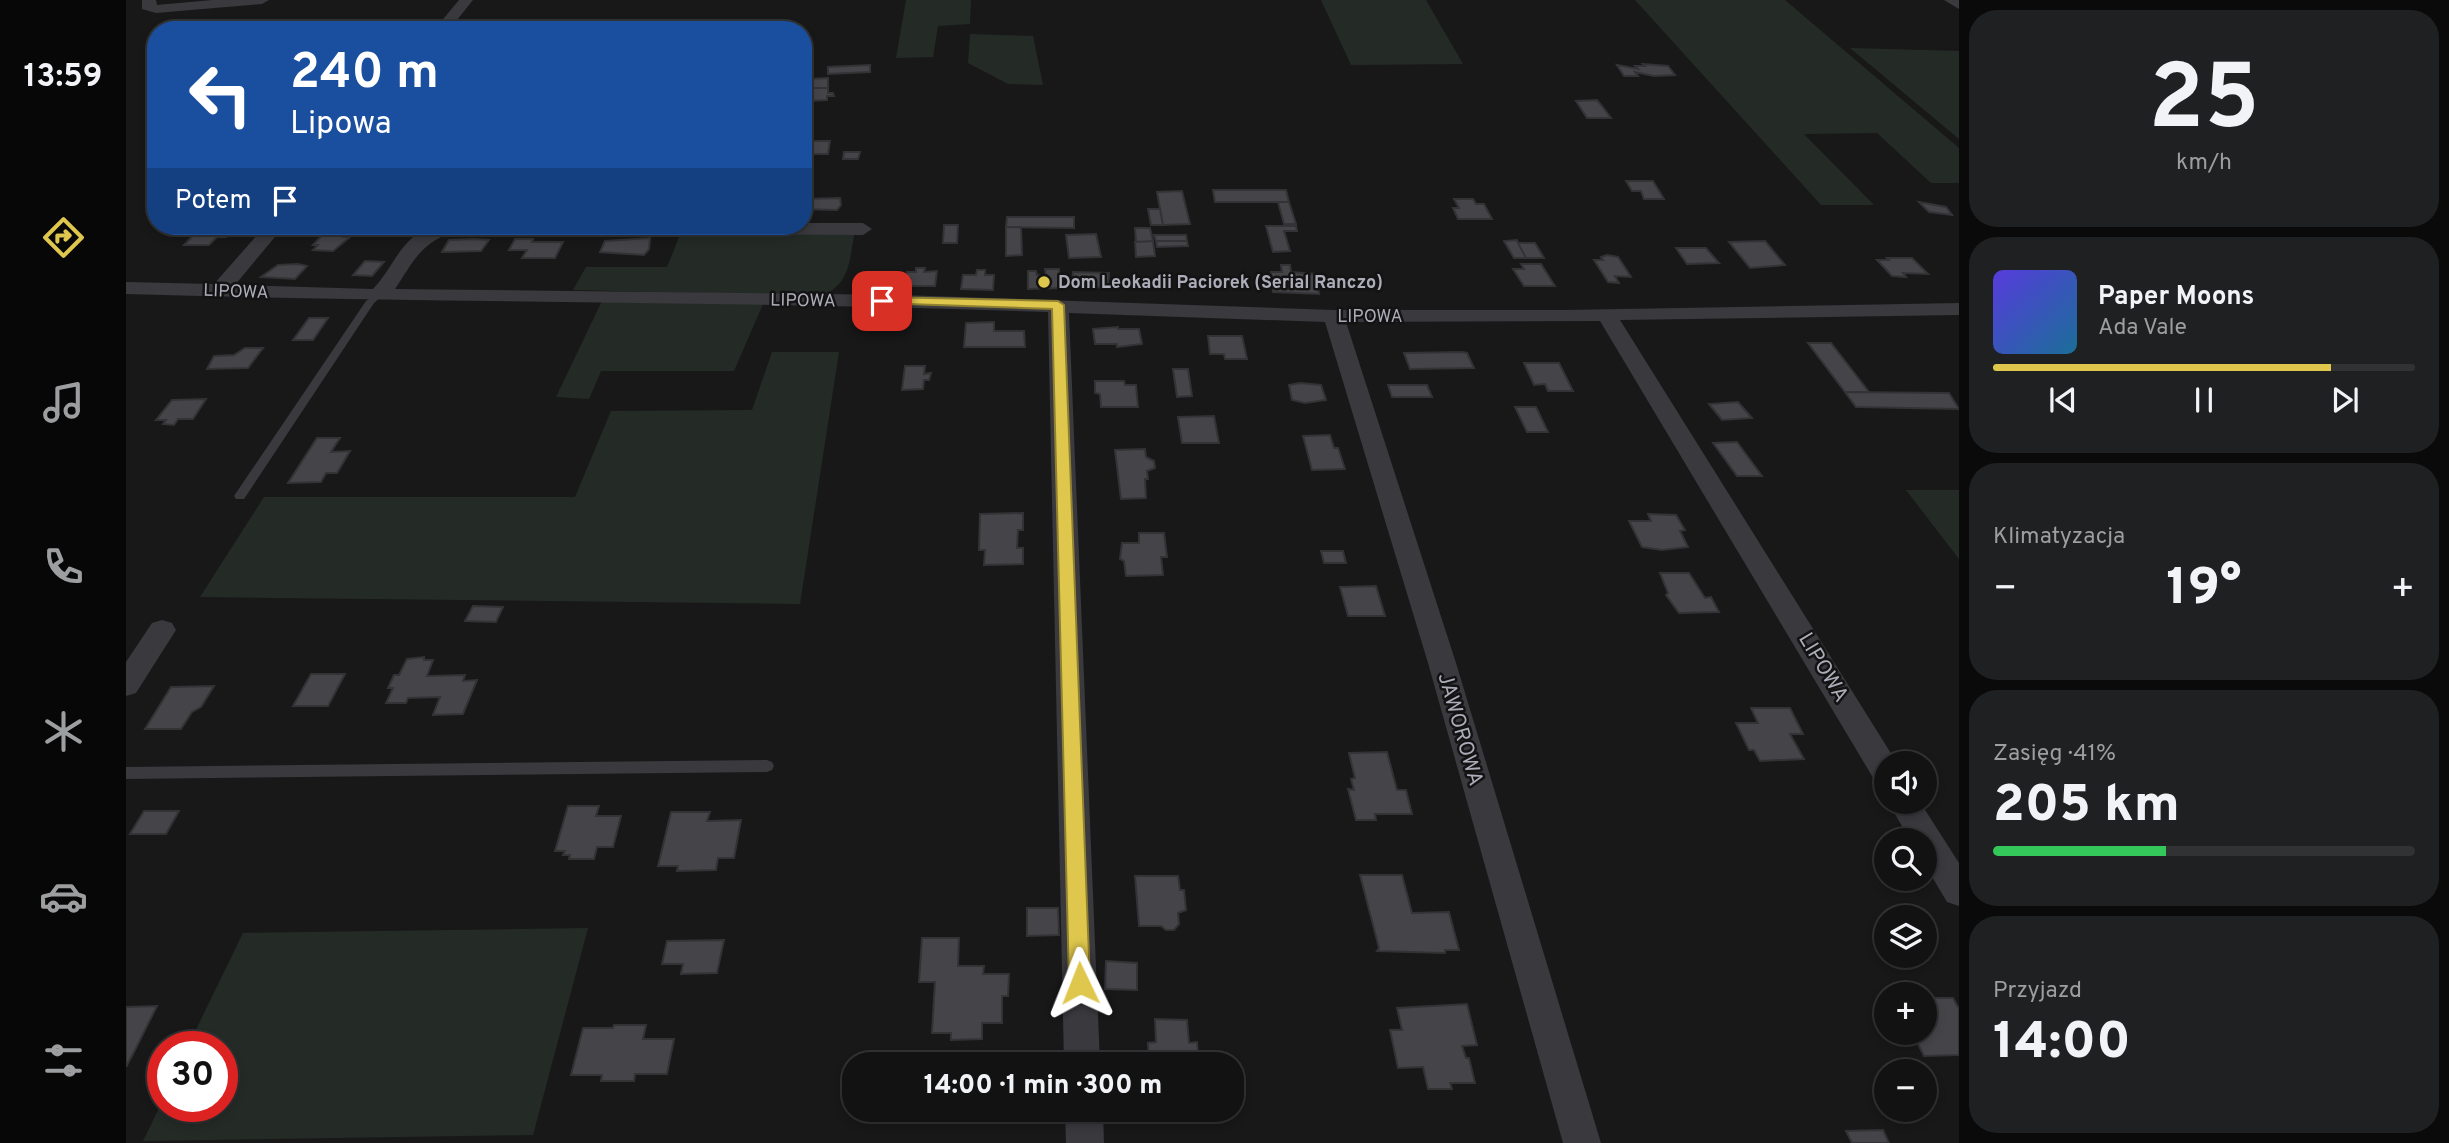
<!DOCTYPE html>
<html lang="pl">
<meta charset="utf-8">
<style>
body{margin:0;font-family:Overpass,sans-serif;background:#1f2021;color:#f1f3f6;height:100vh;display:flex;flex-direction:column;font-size:26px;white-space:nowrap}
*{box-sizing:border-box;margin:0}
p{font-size:23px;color:#9c9ea0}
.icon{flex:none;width:38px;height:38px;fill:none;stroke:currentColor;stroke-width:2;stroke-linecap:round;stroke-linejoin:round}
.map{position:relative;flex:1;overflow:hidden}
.side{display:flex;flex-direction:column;gap:10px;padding:10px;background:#0a0a0a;width:490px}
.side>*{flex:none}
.banner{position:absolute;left:21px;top:21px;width:665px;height:214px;border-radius:28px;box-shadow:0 4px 10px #0003,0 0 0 2px #313233;background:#1a4fa0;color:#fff;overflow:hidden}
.buttons{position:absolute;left:1748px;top:751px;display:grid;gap:14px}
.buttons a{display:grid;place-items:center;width:63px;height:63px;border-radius:50%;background:#121213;box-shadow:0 4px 10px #0003,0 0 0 2px #313233;font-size:35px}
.speed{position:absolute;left:21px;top:1031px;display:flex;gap:14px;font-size:35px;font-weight:700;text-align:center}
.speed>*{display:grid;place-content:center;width:91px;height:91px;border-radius:50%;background:#121213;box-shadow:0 4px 10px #0003,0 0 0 2px #313233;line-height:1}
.speed .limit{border:10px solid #d22;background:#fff;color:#111}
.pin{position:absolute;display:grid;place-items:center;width:60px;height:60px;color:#fff;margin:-30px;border-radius:14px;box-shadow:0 4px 10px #0006}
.me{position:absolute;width:77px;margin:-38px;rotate:358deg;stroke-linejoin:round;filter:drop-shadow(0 0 5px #0008)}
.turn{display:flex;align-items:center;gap:24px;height:147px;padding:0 28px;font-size:32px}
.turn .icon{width:91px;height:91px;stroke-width:2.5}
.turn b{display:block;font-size:49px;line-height:60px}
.then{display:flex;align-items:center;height:66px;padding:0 28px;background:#0003;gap:14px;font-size:26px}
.big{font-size:52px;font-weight:800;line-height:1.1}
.side .widget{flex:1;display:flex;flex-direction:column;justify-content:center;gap:10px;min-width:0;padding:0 24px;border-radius:28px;background:#1f2021}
.side .dial{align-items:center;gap:0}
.dial b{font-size:91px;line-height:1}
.song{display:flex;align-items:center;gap:21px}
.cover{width:84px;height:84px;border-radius:10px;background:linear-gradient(135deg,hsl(250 70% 55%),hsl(200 70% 35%))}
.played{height:7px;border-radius:4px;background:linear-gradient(90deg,#dec74c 80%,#313233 80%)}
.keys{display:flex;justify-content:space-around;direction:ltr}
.heat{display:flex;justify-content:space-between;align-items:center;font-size:38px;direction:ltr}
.charge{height:10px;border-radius:5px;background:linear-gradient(90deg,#34c759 41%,#313233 0)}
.trip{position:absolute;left:716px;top:1052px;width:402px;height:70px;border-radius:28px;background:#121213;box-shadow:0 4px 10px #0003,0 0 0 2px #313233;font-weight:800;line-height:70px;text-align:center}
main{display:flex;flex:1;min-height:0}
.tabs{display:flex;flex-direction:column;width:126px;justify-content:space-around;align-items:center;background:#070708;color:#9c9ea0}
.tabs .icon{width:49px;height:49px}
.tabs .active{color:#dec74c}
.tabs b{font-size:32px;color:#f1f3f6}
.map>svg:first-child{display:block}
.green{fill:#242b26}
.building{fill:#454549;stroke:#333235;stroke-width:2}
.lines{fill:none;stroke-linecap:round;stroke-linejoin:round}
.service{fill:#39393e;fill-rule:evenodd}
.minor{fill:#39393e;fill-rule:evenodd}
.tertiary{fill:#39393e;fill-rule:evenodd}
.route{fill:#dec74c;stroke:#908131;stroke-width:2}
.poi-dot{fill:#dec74c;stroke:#131314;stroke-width:2.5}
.labels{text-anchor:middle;stroke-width:5;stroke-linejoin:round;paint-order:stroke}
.far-poi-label{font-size:18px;font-weight:bold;fill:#acadb8;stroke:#131314;text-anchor:start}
.far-street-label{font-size:18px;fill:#acadb8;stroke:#131314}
.street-label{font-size:21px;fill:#acadb8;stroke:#131314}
</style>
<main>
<nav class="tabs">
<b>13:59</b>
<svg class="icon active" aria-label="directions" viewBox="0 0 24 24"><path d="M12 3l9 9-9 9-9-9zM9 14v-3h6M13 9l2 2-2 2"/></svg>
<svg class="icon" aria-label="music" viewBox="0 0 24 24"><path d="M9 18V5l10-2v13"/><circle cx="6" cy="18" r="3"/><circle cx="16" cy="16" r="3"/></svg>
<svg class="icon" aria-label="phone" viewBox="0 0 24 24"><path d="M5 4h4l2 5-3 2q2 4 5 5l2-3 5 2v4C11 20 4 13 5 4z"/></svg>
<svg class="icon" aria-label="climate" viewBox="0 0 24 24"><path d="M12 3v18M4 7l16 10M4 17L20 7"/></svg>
<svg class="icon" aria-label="car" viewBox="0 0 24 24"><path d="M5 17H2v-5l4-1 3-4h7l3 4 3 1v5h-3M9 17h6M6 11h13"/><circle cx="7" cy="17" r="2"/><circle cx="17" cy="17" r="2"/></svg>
<svg class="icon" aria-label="filters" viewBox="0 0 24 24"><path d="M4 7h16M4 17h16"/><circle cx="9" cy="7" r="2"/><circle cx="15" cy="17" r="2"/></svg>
</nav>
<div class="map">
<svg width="1833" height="1143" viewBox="0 0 1833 1143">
<rect width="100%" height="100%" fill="#181819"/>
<path class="green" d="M780 0H845L844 24 812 26 807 57 770 58Z
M1195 0H1300L1337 64 1225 65Z
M1509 0H1659L1833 148V183H1805L1751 133 1678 134 1748 205H1695Z
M844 34 907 36 917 85 882 84 842 63Z
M1724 48 1833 51V139Z
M556 230 729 231C723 260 725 283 696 296L447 290 460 267H541Z
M476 301 637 304 608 371H475L463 399 430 397Z
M646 352H713L674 604 74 597 138 497H449L485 411 626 410Z
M1780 490H1833V559Z
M462 928 407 1135 17 1141 37 1100V1106H96V1046H62L117 933Z"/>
<path class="building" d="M1517 64 1542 66 1549 75 1528 76 1509 72 1512 76H1498L1491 65 1512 69 1509 66H1519Z
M744 65V72L702 74V67Z
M702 78V88H681L682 79Z
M681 88H702V93H707L708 96H701V100L681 101Z
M1471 100 1476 106 1485 118H1461L1450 101Z
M683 141H704L702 154H680Z
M718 152H734L732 159H717Z
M1500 181H1527L1538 199H1518L1515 191H1506Z
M1087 190H1160L1163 202H1089Z
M1056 191 1064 224 1037 225 1031 192Z
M714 198 715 205 711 210 677 209 678 199Z
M1328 199H1347L1350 204H1358L1366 219H1332L1327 208H1333Z
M1152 202H1163L1170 224H1158Z
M1793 202 1820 207 1826 215 1803 212Z
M1022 209H1034L1037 225H1025Z
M881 217H948V228L880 227Z
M818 225H832L831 243H817Z
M1140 226H1170L1171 231H1158L1164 251 1147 252Z
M75 227 109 228 100 237H91L83 245H58Z
M880 227H895L896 255 880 256Z
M1009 228H1024L1027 241 1010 242Z
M199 232H218L220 233 217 237H224L207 251 187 250 192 245H187Z
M970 234 975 257 943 258 940 235Z
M1028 235H1060L1061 241H1030Z
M524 238 523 249 518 255 474 252 479 241Z
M347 239 363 240 355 251 316 252 323 240Z
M389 239H407L406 242H437L429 258H396L401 250H383Z
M1391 240 1392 243 1400 258H1388L1378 241Z
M1027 241 1029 256 1010 257 1009 242Z
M1030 241H1061L1062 246 1031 247Z
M1639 241 1659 265 1624 268 1603 242Z
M1392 243H1409L1418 258H1400Z
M1550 248H1580L1593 263 1561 264Z
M1481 255 1492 257 1505 277 1489 276 1493 283 1482 282 1468 260H1477L1475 257Z
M1761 258H1786L1802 274 1777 273 1780 277 1766 276 1751 260H1763Z
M239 261 258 262 246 276 227 275Z
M172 264 181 266 169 279 135 277 152 265Z
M1395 264H1415L1429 286H1398L1387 269H1398Z
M1155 265H1164L1165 272 1190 274 1193 294 1147 292 1145 272H1156Z
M790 268H799L798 272 811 271 809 286H779L781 272H790Z
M919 269H933L935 288 902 289V271H910L911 275 920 276Z
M851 270H859V275H868L867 290 835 289 837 275H850Z
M947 272 983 273 982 288 946 286Z
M183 318H202L187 340H167Z
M868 322V331H898L899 347H838L840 323Z
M992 327V329H1013L1016 344 991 347V344H969L967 329Z
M1082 336H1116L1121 359H1099L1098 354H1084Z
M1682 343H1705L1743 392H1719Z
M119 348H137L122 368 81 369 88 356 108 355Z
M1336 352 1341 353 1348 368 1284 369 1278 353Z
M1398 363H1433L1447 391H1422L1419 384 1408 385Z
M779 366H799L798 374 805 373 803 380H798L797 389 776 390Z
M1047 369H1062L1066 396 1051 397Z
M969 381H998L999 385H1010L1012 407H975L974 394 969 393Z
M1174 383 1195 385 1200 400 1179 403 1166 400 1163 385Z
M1262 385H1301L1306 397H1266Z
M1719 392 1823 393 1833 409 1730 407Z
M80 399 67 419H52L48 425 37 424 40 420H30L46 400Z
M1612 402 1626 418 1596 420 1583 404Z
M1389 407H1410L1422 432H1401Z
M1088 416 1093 443H1056L1052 417Z
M1204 435 1208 448H1212L1219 469 1186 470 1177 436Z
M191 438H214L205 452 224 451 211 473H200L195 482 162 483Z
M1611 442 1636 476H1611L1587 443Z
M1019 449 1020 457 1028 461 1029 468 1021 471 1022 479H1019L1020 498 995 499 989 450Z
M897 513V530H892L891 548H897V564L858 565 859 550H853L854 514Z
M1522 514 1550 515 1559 530 1554 531 1562 547 1536 550 1516 547 1503 521H1525Z
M1013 533H1038L1041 557H1035L1037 575 1000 576 998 561 994 559 996 543H1013Z
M1195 551H1217L1220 563H1198Z
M1534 573H1563L1579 598 1585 597 1593 612 1553 613 1540 595 1542 593Z
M1250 586 1259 616H1222L1214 587Z
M347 606 377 607 370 622 339 621Z
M298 657V660H307L301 676 339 675 337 681 351 680 337 714 307 715 314 697 282 698 280 703H260L267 688H262L268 675H273L281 659Z
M185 674H219L202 706H167Z
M88 686 75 707 66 712 55 729H19L45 687Z
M1625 708H1664L1677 734H1664L1678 759 1634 761 1628 750H1623L1610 723H1632Z
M1261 752 1271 790H1280L1286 814H1249L1250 820H1230L1222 789 1228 790 1225 779 1229 778 1223 753Z
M442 806H473L470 816H495L487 847H471L468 859H443L444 855H437L439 851H429Z
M18 811H53L40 834H4Z
M545 812H584L581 821 615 820 608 858H592L590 870 551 871 552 866H532Z
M1234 875H1276L1286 913 1323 912 1333 950H1319V953L1251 951 1253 948Z
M1009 876H1052L1054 890H1058L1060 910 1052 913 1053 924 1048 930H1040L1035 926H1013Z
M901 908H932L933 935 901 936Z
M796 938H833L832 966H858L857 974H883L882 996H876V1023H856V1039L825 1040V1033H806L809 982H793Z
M598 940 591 973 555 974 557 964H536L541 941Z
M980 961 1011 963V990L979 989Z
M1799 998H1827L1833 1009V1055L1798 1056 1786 1032H1799Z
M1341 1004 1351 1045 1336 1046 1340 1058H1343L1349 1083H1324L1326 1089H1302L1297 1067 1272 1068 1264 1030H1276L1271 1008Z
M31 1006 9 1050 0 1067V1007Z
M1029 1019 1061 1020 1063 1043 1071 1042 1073 1064H1023L1022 1043 1030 1042Z
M488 1025H520L517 1039H548L541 1074H509L508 1081H475L476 1075H445L457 1028H487Z
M1757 1130 1763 1143H1726L1720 1131Z"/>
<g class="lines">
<path class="service" d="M252 292 257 295 248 303 118 499H110L108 496 110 493 240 301Z
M641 760 646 762 648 766 646 770 641 772 0 779V767Z"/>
<path class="minor" d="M16 0H30L31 5 86 0H143L136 4 30 13 16 9Z
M333 0H347L323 30H308Z
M677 223H737L746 229 737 235 326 233C295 242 286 264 269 289L777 295 1208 310H1439L1833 303V315L1494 320 1771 763H1760V784L1749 781 1474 321 1220 322 1330 663 1475 1143H1437L1302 663 1199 322 943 313 974 1064H938L922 312C615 301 307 303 0 294V282L88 284 139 226H158L109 285 247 289C269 266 275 235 309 226H677Z
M36 620 46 623 50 630 10 693 0 696V662L26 623Z
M1762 802H1794L1833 863V906L1821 902 1799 865V840H1784Z
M939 1110H977L978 1143H940Z"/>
<path class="tertiary" d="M1818 0H1833V9Z"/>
</g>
<path class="route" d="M756 297 932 301 938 305 964 983 961 990 954 992 946 990 943 983 926 309 751 303 750 301Z"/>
<circle class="poi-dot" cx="918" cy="282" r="7"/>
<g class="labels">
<g class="far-poi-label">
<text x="932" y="288">Dom Leokadii Paciorek (Serial Ranczo)</text>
</g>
<g class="far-street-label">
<text transform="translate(110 291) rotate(2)" y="6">LIPOWA</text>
<text transform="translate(677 300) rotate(1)" y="6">LIPOWA</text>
<text x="1244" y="322">LIPOWA</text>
</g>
<g class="street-label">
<text transform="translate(1698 667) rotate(59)" y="7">LIPOWA</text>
<text transform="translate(1335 729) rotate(74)" y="7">JAWOROWA</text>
</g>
</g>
</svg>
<div class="buttons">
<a><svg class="icon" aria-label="sound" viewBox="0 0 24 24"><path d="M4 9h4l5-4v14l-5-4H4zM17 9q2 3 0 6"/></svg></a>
<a><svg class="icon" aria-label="search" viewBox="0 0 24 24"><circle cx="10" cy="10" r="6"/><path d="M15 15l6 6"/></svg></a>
<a><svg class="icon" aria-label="layers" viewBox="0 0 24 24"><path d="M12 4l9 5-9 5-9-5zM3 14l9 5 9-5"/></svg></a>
<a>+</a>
<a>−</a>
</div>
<div class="speed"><div class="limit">30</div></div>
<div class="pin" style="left:756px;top:301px;background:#d93025"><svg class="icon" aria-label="arrive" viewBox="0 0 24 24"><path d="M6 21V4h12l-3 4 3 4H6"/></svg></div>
<svg class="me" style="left:954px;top:983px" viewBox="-20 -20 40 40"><path d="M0-17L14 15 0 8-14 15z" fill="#dec74c" stroke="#fff" stroke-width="4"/></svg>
<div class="trip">14:00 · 1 min · 300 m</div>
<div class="banner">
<div class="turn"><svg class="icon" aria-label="left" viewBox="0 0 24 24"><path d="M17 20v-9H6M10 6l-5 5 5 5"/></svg><div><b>240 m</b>Lipowa</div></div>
<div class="then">Potem<svg class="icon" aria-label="arrive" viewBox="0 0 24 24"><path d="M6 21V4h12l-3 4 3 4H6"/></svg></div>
</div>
</div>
<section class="side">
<div class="widget dial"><b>25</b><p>km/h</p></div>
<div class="widget">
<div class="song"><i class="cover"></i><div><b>Paper Moons</b><p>Ada Vale</p></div></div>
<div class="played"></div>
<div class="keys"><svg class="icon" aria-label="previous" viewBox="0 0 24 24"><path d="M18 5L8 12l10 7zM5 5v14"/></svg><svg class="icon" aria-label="pause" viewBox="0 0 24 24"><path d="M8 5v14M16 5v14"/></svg><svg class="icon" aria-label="next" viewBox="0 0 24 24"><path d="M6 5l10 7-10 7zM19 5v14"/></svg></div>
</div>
<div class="widget"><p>Klimatyzacja</p>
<div class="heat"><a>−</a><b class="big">19°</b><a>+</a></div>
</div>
<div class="widget"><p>Zasięg · 41%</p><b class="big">205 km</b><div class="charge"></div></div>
<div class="widget"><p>Przyjazd</p><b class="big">14:00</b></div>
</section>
</main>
